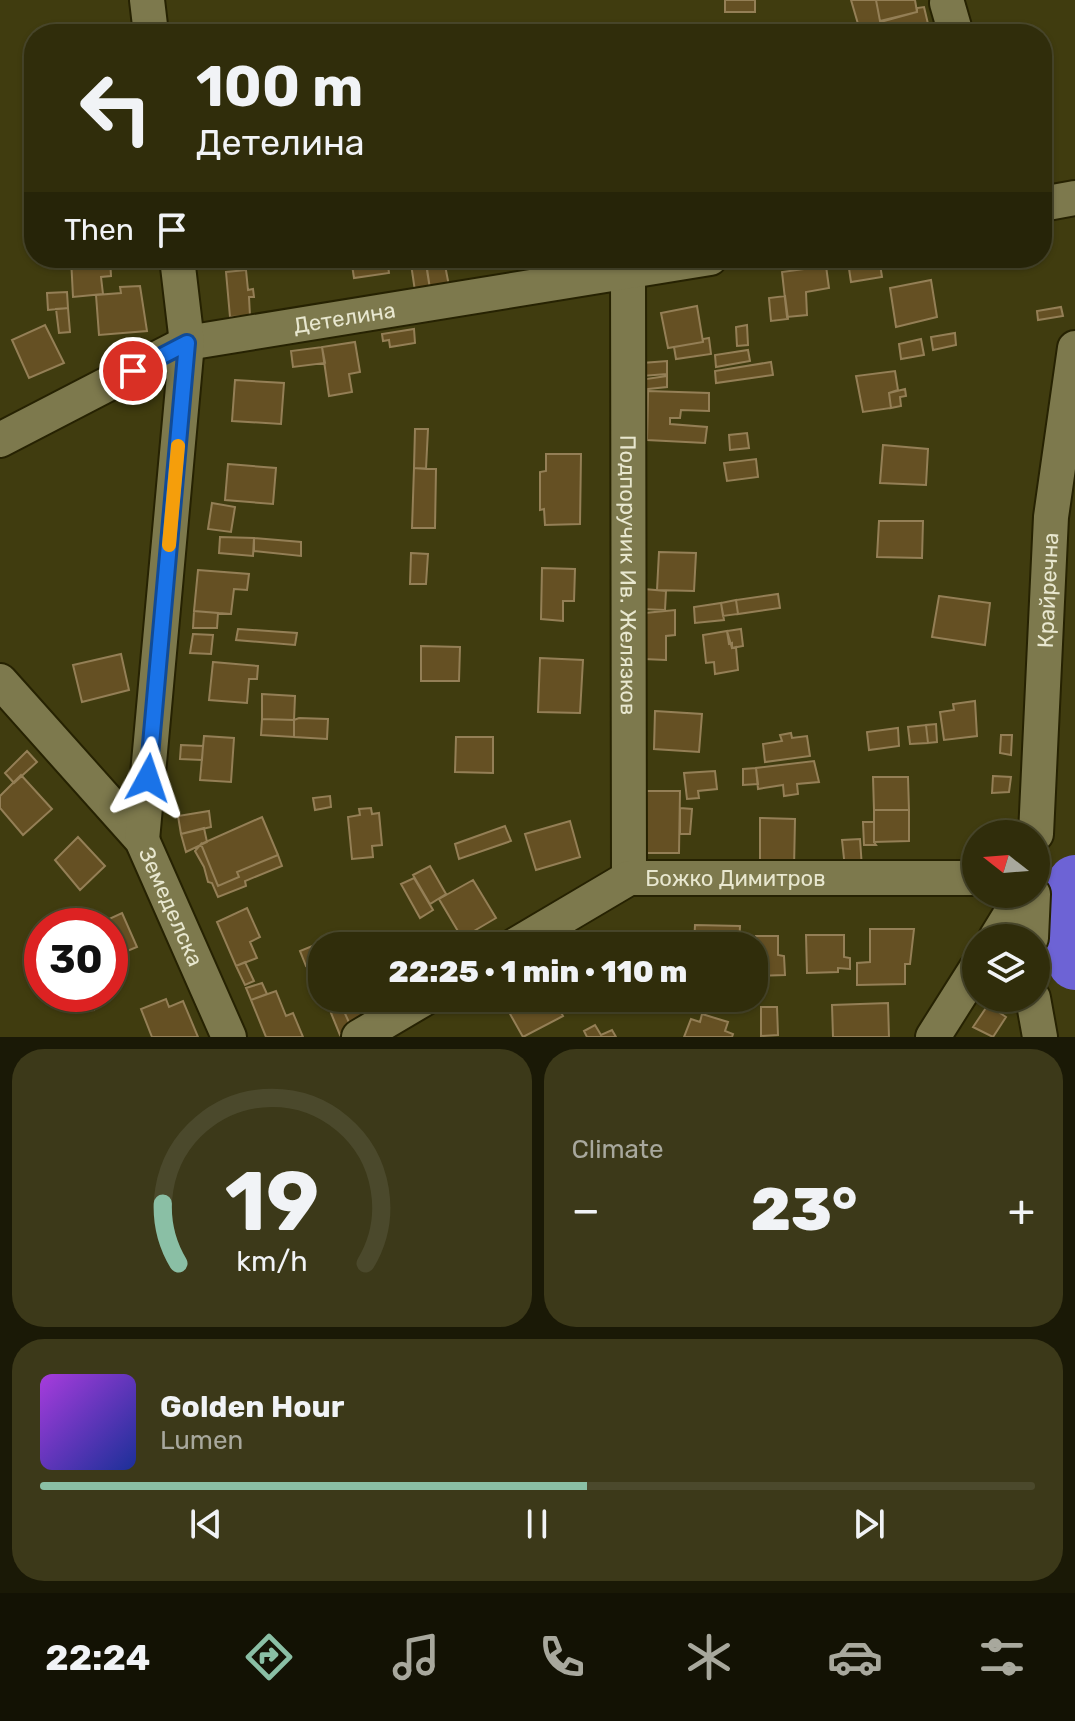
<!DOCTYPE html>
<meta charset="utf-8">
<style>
body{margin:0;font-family:Rubik,sans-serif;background:#3c3919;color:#f1f3f6;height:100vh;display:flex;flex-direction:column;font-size:30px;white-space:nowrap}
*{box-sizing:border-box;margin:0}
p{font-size:26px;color:#a8a89d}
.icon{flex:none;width:44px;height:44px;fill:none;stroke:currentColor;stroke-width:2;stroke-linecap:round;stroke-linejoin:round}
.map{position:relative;height:1037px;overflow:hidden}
.panel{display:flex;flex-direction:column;gap:12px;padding:12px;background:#1a1906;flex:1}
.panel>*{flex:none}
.top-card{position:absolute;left:24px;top:24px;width:1028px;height:244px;border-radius:32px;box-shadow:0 2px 6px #0004,0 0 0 2px #4b492c;background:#302d0b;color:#f1f3f6;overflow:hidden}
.needle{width:52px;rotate:287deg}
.tools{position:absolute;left:962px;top:820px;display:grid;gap:16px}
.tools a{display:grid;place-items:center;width:88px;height:88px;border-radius:50%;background:#302d0b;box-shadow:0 2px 6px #0004,0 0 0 2px #4b492c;font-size:40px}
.speed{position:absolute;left:24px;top:908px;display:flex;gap:16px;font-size:40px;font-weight:700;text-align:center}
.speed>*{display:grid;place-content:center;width:104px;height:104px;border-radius:50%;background:#302d0b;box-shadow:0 2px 6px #0004,0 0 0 2px #4b492c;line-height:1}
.speed .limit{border:12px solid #d22;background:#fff;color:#111}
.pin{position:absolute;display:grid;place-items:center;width:68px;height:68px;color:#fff;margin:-34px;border:4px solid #fff;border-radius:50%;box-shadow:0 2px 8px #0007}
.me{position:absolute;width:88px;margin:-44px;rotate:5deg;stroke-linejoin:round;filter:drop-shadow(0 0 6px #0008)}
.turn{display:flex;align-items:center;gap:28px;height:168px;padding:0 40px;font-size:36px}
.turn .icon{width:104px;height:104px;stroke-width:2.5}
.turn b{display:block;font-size:56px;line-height:68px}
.then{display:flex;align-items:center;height:76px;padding:0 40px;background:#0003;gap:16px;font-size:30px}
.big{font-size:60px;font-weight:800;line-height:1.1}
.panel .widget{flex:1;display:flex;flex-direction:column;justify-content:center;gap:12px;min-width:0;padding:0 28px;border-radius:32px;background:#3c3919}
.panel .dial{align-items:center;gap:0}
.dial svg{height:208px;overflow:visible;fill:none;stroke:#4b492c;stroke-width:7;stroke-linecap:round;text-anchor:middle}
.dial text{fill:#f1f3f6;stroke:none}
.song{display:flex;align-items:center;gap:24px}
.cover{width:96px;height:96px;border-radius:12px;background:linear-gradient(135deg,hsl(280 70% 55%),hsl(230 70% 35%))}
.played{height:8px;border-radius:4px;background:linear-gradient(90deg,#8abfa5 55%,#4b492c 55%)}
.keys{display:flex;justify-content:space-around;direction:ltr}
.heat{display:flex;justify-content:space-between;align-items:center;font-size:44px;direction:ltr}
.panel .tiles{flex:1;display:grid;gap:12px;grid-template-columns:1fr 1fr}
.widget:last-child{grid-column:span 2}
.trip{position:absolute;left:308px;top:932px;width:460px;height:80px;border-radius:32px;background:#302d0b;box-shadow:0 2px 6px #0004,0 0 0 2px #4b492c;font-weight:800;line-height:80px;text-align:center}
.menu{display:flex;height:128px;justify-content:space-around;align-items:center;background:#131204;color:#a8a89d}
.menu .icon{width:56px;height:56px}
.menu .active{color:#8abfa5}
.menu b{font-size:36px;color:#f1f3f6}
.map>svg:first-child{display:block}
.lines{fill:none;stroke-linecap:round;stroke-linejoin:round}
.river{stroke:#6d63d5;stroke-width:54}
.building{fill:#655023;stroke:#947f56;stroke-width:2}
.minor-casing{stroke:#262202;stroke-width:38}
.minor{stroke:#7d794d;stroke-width:34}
.route-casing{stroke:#114b97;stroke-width:20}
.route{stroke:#1a73e8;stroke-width:14}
.slow{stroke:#f59e0b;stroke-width:14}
.labels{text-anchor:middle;stroke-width:8;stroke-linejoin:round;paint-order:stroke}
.street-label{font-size:22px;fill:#e8e7cf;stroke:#403c0f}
</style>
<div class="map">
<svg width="1075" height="1037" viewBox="0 0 1075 1037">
<rect width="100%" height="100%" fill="#403c0f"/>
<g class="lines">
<path class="river" d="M1075 882 1071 905 1075 963"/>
</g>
<path class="building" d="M725 0H755V12H725Z
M851 0H876L880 21H884L887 34H861Z
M876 0H915L917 12 880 21Z
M924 7 929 28 907 34H887L884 21 917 12V8Z
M71 258H110L111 276 101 277 103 294 73 297Z
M351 258H387L389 273 354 278Z
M425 258 444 260 449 286 430 289Z
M879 258 882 277 851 282 848 262Z
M426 262 430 289 415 291 411 264Z
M826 266 829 288 806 292 807 315 787 317 782 272Z
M246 270 248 290 253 289 254 297H249L250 316 230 317 226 272Z
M931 280 937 317 896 327 890 288Z
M140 286 147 331 99 335 96 295 121 293 120 287Z
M67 292 68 308 48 310 47 293Z
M785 296 788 319 771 321 769 298Z
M697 306 703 342 668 348 661 313Z
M1061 307 1063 316 1038 320 1037 311Z
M68 308 70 332 59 333 56 309Z
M45 325 64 363 29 378 12 340Z
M747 325 748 345 737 346 736 327Z
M414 329 415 343 390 347 389 340 383 341 382 334Z
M955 333 956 345 933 350 931 337Z
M709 338 711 354 676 359 674 347 703 342V339Z
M921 339 924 355 901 359 899 344Z
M355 342 360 372 349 374 352 392 329 396 322 347Z
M322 347 325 363 293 367 291 351Z
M748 350 750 361 716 367 715 355Z
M667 361V374L642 376V363Z
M771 362 773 375 716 383 715 371Z
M895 371 898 390 889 393 891 408 863 412 856 376Z
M667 376V387L639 390V380Z
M235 380 284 383 281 424 232 421Z
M905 389 906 396 900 397 901 406 891 408 889 393Z
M648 391 709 393V411L681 410 680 418H670V424L707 427 705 443 647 440Z
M415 429H428L426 469 414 468Z
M747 433 749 448 730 450 729 435Z
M883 445 928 449 926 485 880 483Z
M546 454H581L580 524 545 525 544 509 540 510V472L546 471Z
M756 459 758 477 727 481 724 463Z
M228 464 276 468 273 504 225 500Z
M414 468 436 469 435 528H412Z
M212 503 235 507 231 532 208 529Z
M879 521H923L922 558 877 557Z
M220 537 254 538 253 556 219 553Z
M254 538 301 542V556L254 551Z
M659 552 696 553 694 591 657 590Z
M411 553 428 554 426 584H410Z
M542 568 575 569 574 601H563V621L541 619Z
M198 570 249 574 247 590 234 589 231 614 194 611Z
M644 589 666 591 665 610 642 609Z
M778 594 780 608 738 614 736 600Z
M939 596 990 603 985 645 932 637Z
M736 600 738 614 723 616 721 603Z
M721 603 724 620 695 623 694 607Z
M675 610V635L666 636V660L644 659 645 613Z
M194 611 218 613 217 628H193Z
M238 629 297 633 295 645 236 640Z
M741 629 743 646 732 648 727 631Z
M727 631 729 644 732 643V648L736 647 738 670 715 674 714 662 706 663 703 635Z
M193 634 213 635 211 654 190 653Z
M421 646 460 647 459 681H421Z
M121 654 129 690 82 702 73 665Z
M540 658 583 660 580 713 538 712Z
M213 662 258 666 257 679H249L247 703 209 700Z
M262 694 295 696 294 720 262 719Z
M975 701 977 736 944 740 940 712 954 710 953 704Z
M655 711 702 714 699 752 654 749Z
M299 718 328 719 327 739 294 737V720Z
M262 719 294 720V737L261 735Z
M936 724 937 742 928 743 926 725Z
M926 725 928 743 910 744 908 727Z
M898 728 899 746 869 750 867 732Z
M791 733 792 738 807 736 810 756 765 762 763 744 782 741 780 735Z
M1001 735H1012L1011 755 1000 753Z
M204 736 234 738 231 782 200 780Z
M456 737H493V773L455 772Z
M181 745 203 746 202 760 180 759Z
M27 751 37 762 14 783 5 773Z
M814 761 819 782 797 784 798 794 784 796 783 785 758 789 756 768Z
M756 768 758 784 743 785V769Z
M715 771 717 789 698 791 699 798 687 799 684 773Z
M21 775 52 809 23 835 0 808V796Z
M993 776 1011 777 1009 792 992 793Z
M873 777H908L909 810H874Z
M641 791H680L679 853H640Z
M330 796 331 807 315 810 313 798Z
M371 808 372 814 379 813 382 845 372 846 373 857 352 859 348 817 360 815 359 809Z
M680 808 692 809 690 834H680Z
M874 810H909V841L874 842Z
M209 811 211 827 181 834 178 816Z
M262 817 278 855 237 872 239 877 218 886 201 844Z
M760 818 795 819 794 868 760 867Z
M570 821 580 857 536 870 525 834Z
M863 822H874V842L876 845H864Z
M505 826 511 841 459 859 455 844Z
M204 828 207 842 186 852 181 834Z
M78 837 105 866 80 890 55 860Z
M860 839 862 868H845L842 840Z
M201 844 218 886 239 877 237 872 278 855 282 866 245 881 246 886 218 897 212 883 208 882 204 867 195 851Z
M430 866 446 894 430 904 413 875Z
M414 878 433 910 420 918 401 884Z
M473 880 496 918 462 938 439 899Z
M247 908 260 937 250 942 257 958 236 966 217 922Z
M122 913 137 947 110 958V926H94Z
M695 925 740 926 739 946H694Z
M870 929H914L910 964H905V984L857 985V963L870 962Z
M806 935H844V957L850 958V969L838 968V972L807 973Z
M756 936H778V955L784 956 785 975 757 976Z
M327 940 330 946H322V959L306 966 300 951Z
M245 962 254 981 245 985 236 966Z
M262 983 267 994 251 1000 246 988Z
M276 991 286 1016 293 1013 303 1037H266L251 1000Z
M93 995 94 1010 80 1011V996Z
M338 998H354L365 1021 352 1029Z
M517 998H553L563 1016 523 1037 505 1005Z
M700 998H738V1005L700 1004Z
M166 999 169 1007 183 1001 198 1037H152L141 1009Z
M888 1003 889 1037H833L832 1005Z
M988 1005 1006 1017 993 1037 973 1027Z
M342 1007 352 1029 340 1035 331 1013Z
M761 1007H777L778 1035 761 1036Z
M702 1014 728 1022 725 1031 733 1034 732 1037H684L691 1019 700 1022Z
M595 1025 601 1035 612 1030 616 1037H587L584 1031Z"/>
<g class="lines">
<g class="minor-casing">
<g id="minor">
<path d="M147 0 151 34"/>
<path d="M947 3 956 34"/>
<path d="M1042 204 1075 198"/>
<path id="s1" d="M628 271 629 878"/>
<path id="s2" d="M0 440 187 343 710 258"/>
<path id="s3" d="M0 681 142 840 229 1037"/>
<path id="s4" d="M1036 834 1051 517 1075 348"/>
<path d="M142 840 187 343 177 258"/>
<path d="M996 938 1023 894"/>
<path d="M1031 938 1033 894"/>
<path id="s5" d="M514 946 629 878H976"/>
<path d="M1033 998 1040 1037"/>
<path d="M359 1037 425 998"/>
<path d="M933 1037 976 969"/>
</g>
</g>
<use href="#minor" class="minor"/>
</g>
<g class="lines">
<g class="route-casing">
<path id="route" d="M133 371 187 343 148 778"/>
</g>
<use href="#route" class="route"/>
<path class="slow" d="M169 545 178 446"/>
</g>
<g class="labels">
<g class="street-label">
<text dy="8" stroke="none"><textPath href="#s2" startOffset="370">Детелина</textPath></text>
<text dy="8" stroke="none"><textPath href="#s1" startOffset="304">Подпоручик Ив. Желязков</textPath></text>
<text dy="8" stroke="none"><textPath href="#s4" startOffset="244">Крайречна</textPath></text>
<text dy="8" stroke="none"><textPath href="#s5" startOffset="240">Божко Димитров</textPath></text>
<text dy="8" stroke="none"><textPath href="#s3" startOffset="286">Земеделска</textPath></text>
</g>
</g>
</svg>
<div class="tools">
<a><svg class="needle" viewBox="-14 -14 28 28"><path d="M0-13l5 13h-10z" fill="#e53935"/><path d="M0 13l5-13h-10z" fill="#a8a89d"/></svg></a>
<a><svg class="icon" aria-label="layers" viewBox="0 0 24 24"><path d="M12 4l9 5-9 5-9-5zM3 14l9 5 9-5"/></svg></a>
</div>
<div class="speed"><div class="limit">30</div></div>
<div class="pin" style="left:133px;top:371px;background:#d93025"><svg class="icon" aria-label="arrive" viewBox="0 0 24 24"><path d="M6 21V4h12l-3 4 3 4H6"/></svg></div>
<svg class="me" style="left:148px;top:778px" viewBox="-20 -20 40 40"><path d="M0-17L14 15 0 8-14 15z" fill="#1a73e8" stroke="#fff" stroke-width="4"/></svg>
<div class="trip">22:25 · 1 min · 110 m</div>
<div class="top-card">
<div class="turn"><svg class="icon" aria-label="left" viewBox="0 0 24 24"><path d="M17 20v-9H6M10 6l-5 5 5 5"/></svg><div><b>100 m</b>Детелина</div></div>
<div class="then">Then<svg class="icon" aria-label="arrive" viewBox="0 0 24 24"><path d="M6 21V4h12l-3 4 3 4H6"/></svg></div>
</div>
</div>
<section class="panel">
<div class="tiles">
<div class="widget dial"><svg viewBox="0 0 100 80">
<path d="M14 69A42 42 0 1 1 86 69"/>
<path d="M14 69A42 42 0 0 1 8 46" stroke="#8abfa5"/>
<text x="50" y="56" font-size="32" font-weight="700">19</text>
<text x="50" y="72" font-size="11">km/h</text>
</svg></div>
<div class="widget"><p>Climate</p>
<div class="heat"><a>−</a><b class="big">23°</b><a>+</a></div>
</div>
<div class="widget">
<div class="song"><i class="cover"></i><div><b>Golden Hour</b><p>Lumen</p></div></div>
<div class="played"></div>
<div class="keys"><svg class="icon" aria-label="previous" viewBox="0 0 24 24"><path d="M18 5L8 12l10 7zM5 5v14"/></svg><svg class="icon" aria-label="pause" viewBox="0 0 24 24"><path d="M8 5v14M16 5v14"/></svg><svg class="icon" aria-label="next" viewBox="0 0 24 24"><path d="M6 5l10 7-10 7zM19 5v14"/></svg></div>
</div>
</div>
</section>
<nav class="menu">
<b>22:24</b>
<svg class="icon active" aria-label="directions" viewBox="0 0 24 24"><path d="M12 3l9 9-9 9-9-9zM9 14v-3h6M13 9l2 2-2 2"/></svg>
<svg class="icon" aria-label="music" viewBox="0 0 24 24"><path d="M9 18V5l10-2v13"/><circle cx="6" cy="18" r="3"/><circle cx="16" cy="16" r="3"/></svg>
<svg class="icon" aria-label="phone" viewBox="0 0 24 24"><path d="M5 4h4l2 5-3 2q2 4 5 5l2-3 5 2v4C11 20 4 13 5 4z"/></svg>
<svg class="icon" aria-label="climate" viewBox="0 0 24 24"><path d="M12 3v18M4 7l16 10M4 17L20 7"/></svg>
<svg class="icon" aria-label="car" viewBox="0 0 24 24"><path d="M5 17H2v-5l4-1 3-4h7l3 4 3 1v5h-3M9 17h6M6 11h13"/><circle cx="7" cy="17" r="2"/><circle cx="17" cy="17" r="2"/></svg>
<svg class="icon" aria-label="filters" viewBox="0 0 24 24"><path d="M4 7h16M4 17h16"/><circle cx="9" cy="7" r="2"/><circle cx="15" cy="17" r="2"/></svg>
</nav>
